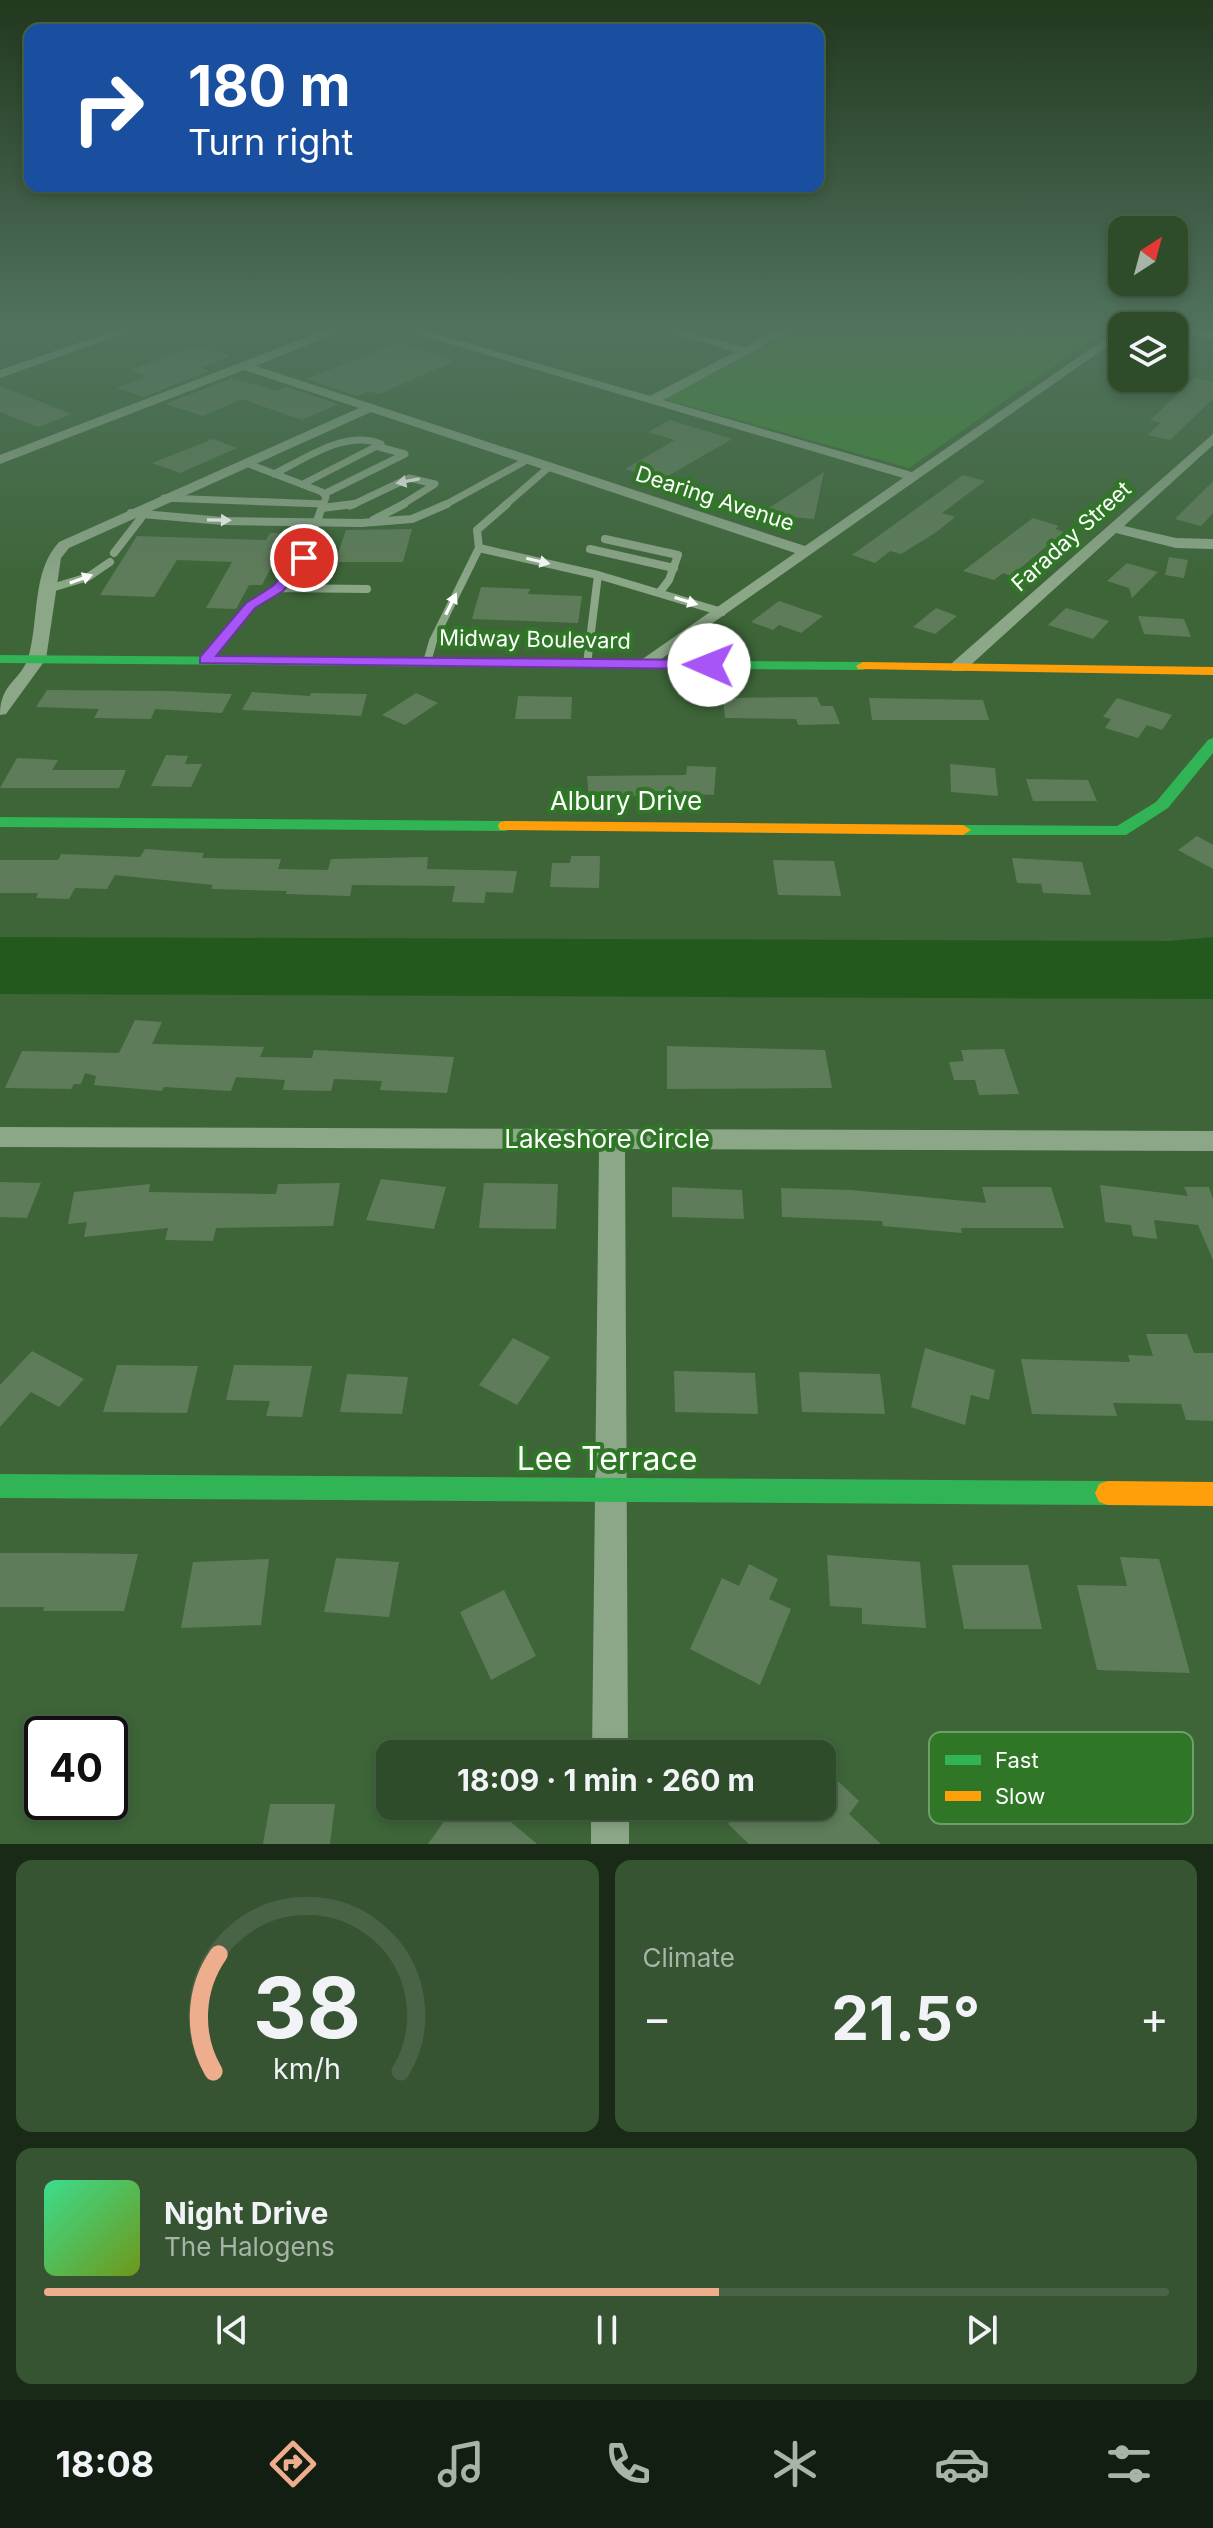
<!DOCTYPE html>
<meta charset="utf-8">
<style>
body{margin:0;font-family:Inter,sans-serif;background:#365332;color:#f1f3f6;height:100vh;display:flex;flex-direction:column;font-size:30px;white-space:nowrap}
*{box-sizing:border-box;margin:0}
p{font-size:26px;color:#a7b4a8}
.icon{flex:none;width:44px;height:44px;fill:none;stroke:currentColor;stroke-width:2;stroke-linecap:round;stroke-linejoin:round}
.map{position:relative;height:1844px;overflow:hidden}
.sheet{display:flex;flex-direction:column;gap:16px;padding:16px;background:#192a17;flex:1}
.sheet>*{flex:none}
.banner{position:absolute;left:24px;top:24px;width:800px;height:168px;border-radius:16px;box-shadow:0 4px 12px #0003,0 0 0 2px #496347;background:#1a4fa0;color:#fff;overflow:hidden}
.needle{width:52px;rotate:36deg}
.fabs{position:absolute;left:1108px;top:216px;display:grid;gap:16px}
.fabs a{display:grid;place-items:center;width:80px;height:80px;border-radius:16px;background:#2e4c2a;box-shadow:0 4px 12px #0003,0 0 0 2px #496347;font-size:40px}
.speed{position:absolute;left:24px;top:1716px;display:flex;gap:16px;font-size:40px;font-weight:700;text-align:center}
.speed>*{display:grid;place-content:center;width:104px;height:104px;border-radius:50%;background:#2e4c2a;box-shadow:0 4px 12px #0003,0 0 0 2px #496347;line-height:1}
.speed .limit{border:4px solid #111;border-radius:12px;background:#fff;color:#111}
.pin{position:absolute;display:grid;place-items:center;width:68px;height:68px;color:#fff;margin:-34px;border:4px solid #fff;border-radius:50%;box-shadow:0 2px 8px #0007}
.me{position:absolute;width:88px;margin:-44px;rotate:271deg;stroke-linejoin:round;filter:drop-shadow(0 0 6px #0008)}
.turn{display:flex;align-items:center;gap:28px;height:168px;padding:0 32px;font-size:36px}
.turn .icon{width:104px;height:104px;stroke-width:2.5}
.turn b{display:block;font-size:56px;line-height:68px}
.big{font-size:60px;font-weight:700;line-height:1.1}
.sheet .card{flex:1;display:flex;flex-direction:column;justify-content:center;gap:12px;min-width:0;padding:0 28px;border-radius:16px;background:#365332}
.sheet .dial{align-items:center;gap:0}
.dial svg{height:208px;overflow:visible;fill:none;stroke:#496347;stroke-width:7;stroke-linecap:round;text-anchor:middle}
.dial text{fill:#f1f3f6;stroke:none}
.song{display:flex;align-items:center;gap:24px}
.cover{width:96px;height:96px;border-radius:12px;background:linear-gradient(135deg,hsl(150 70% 55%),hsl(80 70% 35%))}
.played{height:8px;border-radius:4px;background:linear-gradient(90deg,#eead8d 60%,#496347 60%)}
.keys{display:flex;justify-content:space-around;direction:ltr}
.heat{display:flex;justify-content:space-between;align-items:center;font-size:44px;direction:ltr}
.sheet .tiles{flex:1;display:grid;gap:16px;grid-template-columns:1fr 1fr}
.card:last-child{grid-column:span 2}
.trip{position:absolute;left:376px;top:1740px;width:460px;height:80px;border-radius:16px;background:#2e4c2a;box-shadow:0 4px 12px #0003,0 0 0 2px #496347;font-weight:700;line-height:80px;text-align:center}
.tab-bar{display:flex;height:128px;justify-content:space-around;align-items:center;background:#121e11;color:#a7b4a8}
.tab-bar .icon{width:56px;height:56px}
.tab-bar .active{color:#eead8d}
.tab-bar b{font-size:36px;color:#f1f3f6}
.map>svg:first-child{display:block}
.green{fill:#3d8831}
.water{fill:#24591d}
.building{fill:#5e7c59}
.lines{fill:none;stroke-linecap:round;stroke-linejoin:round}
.lane-far1{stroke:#8ca688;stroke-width:7}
.lane{stroke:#8ca688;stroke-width:8}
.street{fill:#8ca688;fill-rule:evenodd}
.fast{fill:#30b455;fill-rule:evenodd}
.slow{fill:#ff9f0a;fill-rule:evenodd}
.oneway{fill:#fff}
.route{fill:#a855f7;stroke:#6d37a1;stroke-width:2}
.labels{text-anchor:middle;stroke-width:8;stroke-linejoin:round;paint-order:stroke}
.far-street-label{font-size:22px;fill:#fff;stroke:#2f7726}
.street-label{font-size:26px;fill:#fff;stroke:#2f7726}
.near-street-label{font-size:32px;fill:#fff;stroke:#2f7726}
.key{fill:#2f7726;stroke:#6da067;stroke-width:2}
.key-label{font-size:22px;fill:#fff}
</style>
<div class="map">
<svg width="1213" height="1844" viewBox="0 0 1213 1844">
<rect width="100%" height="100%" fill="#3d6538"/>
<path class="green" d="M803 326H1111L909 468 664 399Z"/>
<path class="water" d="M0 937 1168 941 1213 937V999L0 994Z"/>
<path class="building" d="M399 342 455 361 379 394 369 391 357 396 306 379Z
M196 346 231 356 200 368 210 371 144 397 117 388 148 376 130 370Z
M232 378 277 391 287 387 338 404 302 420 242 399 203 416 165 404Z
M1195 378 1213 382V399L1170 440 1147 435 1161 423 1150 420Z
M0 386 72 414 38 427 0 412Z
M670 420 732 439 661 480 625 469 675 440 648 432Z
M213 439 237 448 180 473 152 463Z
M824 472 814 519 792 517 790 522 770 520 771 515 760 514Z
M963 475 985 481 942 513 955 517 935 533 901 554 890 551 875 563 852 555Z
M1213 481V513L1201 526 1175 519Z
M1033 518 1059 526 1055 529 1064 532 1011 576 1003 573 994 580 963 571Z
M412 529 403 562H335L346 530Z
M270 533 304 534 292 558 277 557 262 585H249L236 609 206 608 232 562 177 560 154 597 100 595 137 536 266 540Z
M1169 557 1188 560 1184 578 1165 575Z
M1127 563 1158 572 1132 598 1129 588 1107 581Z
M481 587 530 589 528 594 582 596 578 623 472 619Z
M779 601 823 616 801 633 779 625 773 630 751 622Z
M936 608 957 616 935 634 913 627Z
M1066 608 1109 621 1093 639 1048 625Z
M1138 616 1184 619 1191 637 1144 634Z
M47 690 171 691 232 694 222 713 155 709 151 719 94 718 99 709 36 707Z
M252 692 310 696 311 693 367 694 361 716 242 710Z
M416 693 438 703 405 725 382 715Z
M518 696 572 697 571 719H515Z
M817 697 821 706H833L840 724 798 725 796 719 725 718 723 698Z
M869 698 983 700 989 720H872Z
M1117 698 1172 715 1162 730 1147 725 1138 738 1105 728 1111 719 1103 717Z
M166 755 188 756 185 764H202L191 787 151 786Z
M17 758 58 760 52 770H126L119 788H0Z
M950 764 995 768 998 796 951 792Z
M687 766 716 767 714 795 640 792 641 796 589 797 587 776 686 775Z
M1026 779 1088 780 1097 801H1033Z
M1197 836 1213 845V869L1178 850Z
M145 849 204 853 202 858 281 859 278 869 328 870 331 859 428 857 427 869 517 871 513 893 486 892 484 903 452 902 455 886 352 885 350 896 286 894 287 891 211 889 213 885 115 875 107 889 75 888 69 899 36 898 38 893H0V860H58L61 854 140 857Z
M571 856H600L599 888 550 887 552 863H570Z
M1012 858 1082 862 1091 895 1043 893 1041 884 1017 883Z
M773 860 834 861 841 896 778 895Z
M135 1020 162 1022 152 1044 264 1047 260 1057 312 1058 314 1050 454 1057 447 1093 380 1090 382 1081 334 1079 331 1091 283 1090 285 1080 236 1077 231 1091 164 1087 162 1091 94 1085 96 1076 85 1073 81 1084H74L71 1089 5 1088 22 1051 119 1053Z
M667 1046 825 1050 832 1088 667 1089Z
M1004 1049 1019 1094 979 1095 975 1080H954L949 1062 964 1061 961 1050Z
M381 1179 446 1187 434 1229 366 1220Z
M0 1182 41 1183 27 1218 0 1217Z
M340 1183 333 1226 216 1228 213 1241 165 1240 168 1228 84 1237 87 1222 68 1224 74 1192 150 1184 149 1192 276 1194 278 1184Z
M484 1183 558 1184 556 1229 479 1228Z
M1100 1185 1188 1196 1184 1187H1209L1213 1199V1260L1198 1225 1154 1220 1157 1239 1133 1236 1131 1225 1105 1222Z
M672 1187 742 1190 744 1219 672 1217Z
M982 1187H1051L1064 1228H961L962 1233 883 1226 882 1221 782 1217 781 1188 851 1190 986 1203Z
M1146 1334H1187L1194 1353H1213V1421L1186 1420 1181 1404 1113 1403 1117 1416 1032 1414 1021 1359 1130 1362 1128 1355 1153 1356Z
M513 1338 550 1357 517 1405 479 1385Z
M925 1348 995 1370 989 1400 971 1395 965 1425 911 1407Z
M32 1351 84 1379 59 1407 31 1392 0 1427V1385Z
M117 1365 198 1366 187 1413 103 1412Z
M234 1365 312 1366 302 1417 266 1416 270 1401 226 1400Z
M674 1371 755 1373 758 1414 675 1412Z
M799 1372 880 1374 885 1414 802 1412Z
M347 1374 408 1377 402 1414 340 1412Z
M0 1553H60L138 1554 124 1611H43L44 1607H0Z
M827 1555 920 1562 926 1628 862 1624V1608L830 1606Z
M1120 1557 1159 1559 1190 1673 1097 1670 1077 1585 1127 1586Z
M336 1558 399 1562 389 1617 324 1612Z
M269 1559 261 1625 181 1628 193 1562Z
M749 1564 778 1579 769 1599 791 1609 760 1685 690 1649 722 1578 739 1586Z
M952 1565H1028L1042 1629H964Z
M504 1590 536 1656 491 1680 460 1612Z
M822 1766 859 1801 849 1814 881 1844H749L728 1824 742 1806H822Z
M270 1804H335L330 1844H263Z
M455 1806H492L537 1844H428Z"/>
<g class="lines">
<path class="lane-far1" d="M246 463 322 492 326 497 323 506
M274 474C305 459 346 429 381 444L303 484
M324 494 405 454 379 447
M164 498 324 504
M350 506 409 478 435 484 400 506
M443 506 527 460
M504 506 549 467"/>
<path class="lane" d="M322 508 354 504
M131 513 223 521 361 523 412 519 447 504
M373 520 404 504
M605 539 678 555 669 580 659 593
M479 548 598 575 722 612
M590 549 674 568
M114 553 141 518
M278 588 367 589
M48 589 88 577 110 562
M205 660 250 605 278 588 304 558 323 504
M427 662 433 641 479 548 477 530 507 504
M587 664 598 575"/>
<path class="street" d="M127 326H145L0 378V370Z
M336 326H354L256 366 805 546 903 478 389 326H409L650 396 735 352 646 326H667L745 347 784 326H800L663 400 912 472 1122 327V336L647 669 638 664 641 660 795 553 371 412 69 548 61 558 46 659 6 714 0 715C0 682 22 681 29 655 39 618 32 571 59 542L359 408 244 370 0 464V455Z
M1174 326 1213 332V340L1174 331Z
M1213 434V445L1124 526 1176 538 1213 539V549L1176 548 1116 533 964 671H952V663Z
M0 1127 1213 1131V1151L625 1149 628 1754H592L599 1149 0 1147Z
M591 1806H629V1844H591Z"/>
<path class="fast" d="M0 655 863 662 870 666 863 670 0 663Z
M1213 738V753L1168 808 1126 835H963L955 830 963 825 1117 826 1156 802 1208 740Z
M0 817 506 821 514 826 506 831 0 827Z
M0 1474 1108 1481 1117 1484 1121 1493 1117 1502 1108 1505 0 1498Z"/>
<path class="slow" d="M863 662 1213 667V675L858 669 856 666Z
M506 821 963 825 971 830 963 835 500 830 498 826 500 822Z
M1108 1481 1213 1482V1506L1108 1505 1099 1502 1095 1493 1099 1484Z"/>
</g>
<defs><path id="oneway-solid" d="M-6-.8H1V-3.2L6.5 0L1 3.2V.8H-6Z" transform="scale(2)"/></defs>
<g class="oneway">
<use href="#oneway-solid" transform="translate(408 481) rotate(169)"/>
<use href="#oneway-solid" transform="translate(219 520) rotate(1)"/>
<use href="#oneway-solid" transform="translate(538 561) rotate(13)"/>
<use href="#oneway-solid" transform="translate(81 579) rotate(-20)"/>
<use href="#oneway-solid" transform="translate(686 601) rotate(17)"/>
<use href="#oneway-solid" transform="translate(451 604) rotate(-64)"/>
</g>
<linearGradient id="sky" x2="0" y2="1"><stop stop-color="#22381f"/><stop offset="0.56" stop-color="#51735e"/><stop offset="1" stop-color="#51735e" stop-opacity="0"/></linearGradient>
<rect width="1213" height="585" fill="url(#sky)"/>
<path class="route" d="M300 555 311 558 283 591 255 608 216 656 709 660 716 665 709 669 200 663V657L246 603 273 586Z"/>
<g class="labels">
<g class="far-street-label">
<text transform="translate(715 498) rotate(18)" y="8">Dearing Avenue</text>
<text transform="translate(1071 536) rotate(-42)" y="8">Faraday Street</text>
<text transform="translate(535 639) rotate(1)" y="8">Midway Boulevard</text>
</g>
<g class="street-label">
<text x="626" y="810">Albury Drive</text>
<text x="607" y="1148">Lakeshore Circle</text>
</g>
<g class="near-street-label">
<text x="607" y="1470">Lee Terrace</text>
</g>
</g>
<rect x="929" y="1732" width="264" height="92" rx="12" class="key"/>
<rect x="945" y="1755" width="36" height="10" fill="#30b455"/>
<rect x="945" y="1791" width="36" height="10" fill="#ff9f0a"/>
<g class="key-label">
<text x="995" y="1768">Fast</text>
<text x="995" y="1804">Slow</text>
</g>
</svg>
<div class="fabs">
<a><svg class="needle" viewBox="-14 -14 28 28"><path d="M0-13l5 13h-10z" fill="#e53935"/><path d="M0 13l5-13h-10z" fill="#a7b4a8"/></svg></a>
<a><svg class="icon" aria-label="layers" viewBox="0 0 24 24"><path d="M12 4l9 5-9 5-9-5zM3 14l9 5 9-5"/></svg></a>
</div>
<div class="speed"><div class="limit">40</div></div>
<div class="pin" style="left:304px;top:558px;background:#d93025"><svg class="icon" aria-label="arrive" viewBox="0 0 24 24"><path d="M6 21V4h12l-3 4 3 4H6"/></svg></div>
<svg class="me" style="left:709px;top:665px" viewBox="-20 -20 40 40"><circle r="19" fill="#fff"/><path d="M0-13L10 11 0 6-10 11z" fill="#a855f7"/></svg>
<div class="trip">18:09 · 1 min · 260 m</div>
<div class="banner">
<div class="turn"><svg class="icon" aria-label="right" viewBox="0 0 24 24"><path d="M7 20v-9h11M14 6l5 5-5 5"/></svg><div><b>180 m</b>Turn right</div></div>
</div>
</div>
<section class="sheet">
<div class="tiles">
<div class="card dial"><svg viewBox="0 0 100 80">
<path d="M14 69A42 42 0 1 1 86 69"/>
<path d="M14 69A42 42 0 0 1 16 24" stroke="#eead8d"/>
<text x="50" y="56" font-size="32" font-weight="700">38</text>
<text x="50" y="72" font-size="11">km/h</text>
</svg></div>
<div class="card"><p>Climate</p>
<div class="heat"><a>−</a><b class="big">21.5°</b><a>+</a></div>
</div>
<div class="card">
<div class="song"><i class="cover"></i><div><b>Night Drive</b><p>The Halogens</p></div></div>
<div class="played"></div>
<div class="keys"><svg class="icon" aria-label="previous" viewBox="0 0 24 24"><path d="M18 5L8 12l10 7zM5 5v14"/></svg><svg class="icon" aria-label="pause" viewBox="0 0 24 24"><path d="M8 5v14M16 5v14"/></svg><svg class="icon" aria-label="next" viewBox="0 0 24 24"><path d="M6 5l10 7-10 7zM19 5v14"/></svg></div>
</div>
</div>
</section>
<nav class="tab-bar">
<b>18:08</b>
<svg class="icon active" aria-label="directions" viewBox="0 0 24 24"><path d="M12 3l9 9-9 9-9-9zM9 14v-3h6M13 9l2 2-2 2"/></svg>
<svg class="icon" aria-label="music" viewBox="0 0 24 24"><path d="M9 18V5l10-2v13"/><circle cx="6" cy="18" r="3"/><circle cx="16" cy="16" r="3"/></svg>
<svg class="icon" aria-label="phone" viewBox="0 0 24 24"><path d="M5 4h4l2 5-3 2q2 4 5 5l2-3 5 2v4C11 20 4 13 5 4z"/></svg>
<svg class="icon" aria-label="climate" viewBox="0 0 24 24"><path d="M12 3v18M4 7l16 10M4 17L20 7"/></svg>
<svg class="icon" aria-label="car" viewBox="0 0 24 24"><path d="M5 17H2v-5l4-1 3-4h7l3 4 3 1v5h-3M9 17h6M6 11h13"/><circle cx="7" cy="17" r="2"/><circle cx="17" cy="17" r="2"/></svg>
<svg class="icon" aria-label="filters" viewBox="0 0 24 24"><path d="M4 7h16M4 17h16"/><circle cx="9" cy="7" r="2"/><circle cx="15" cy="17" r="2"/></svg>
</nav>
